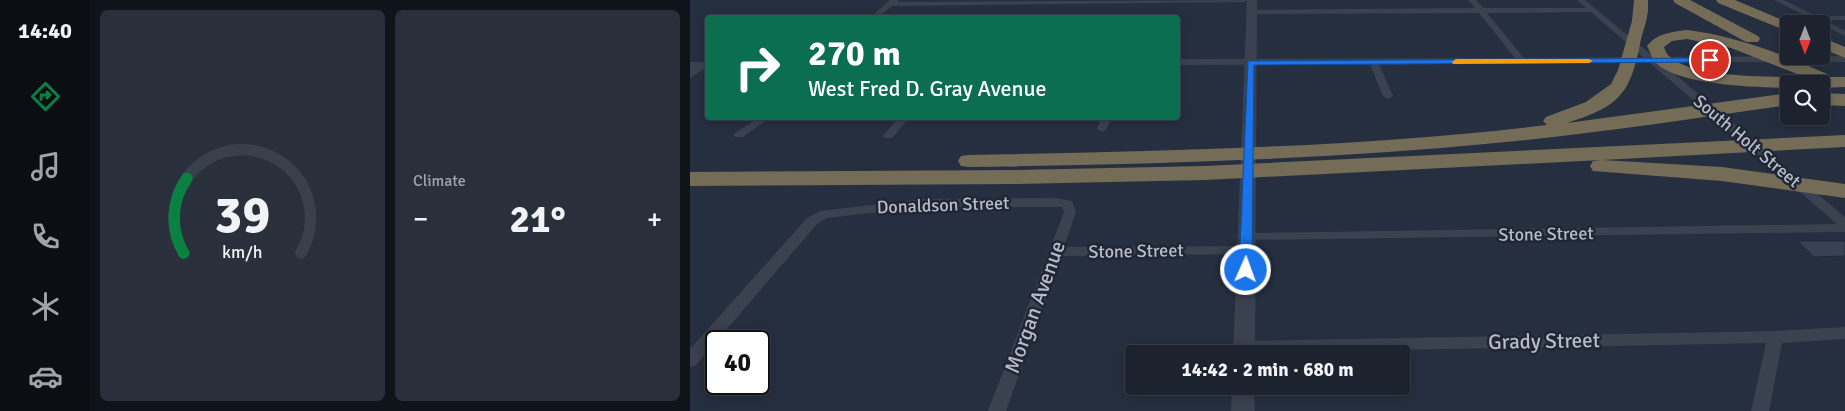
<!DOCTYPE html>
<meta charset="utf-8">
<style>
body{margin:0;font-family:Signika,sans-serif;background:#292f3b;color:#f1f3f6;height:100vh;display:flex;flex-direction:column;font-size:19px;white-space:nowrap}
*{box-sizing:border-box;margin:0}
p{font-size:16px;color:#a0a4aa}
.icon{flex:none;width:28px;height:28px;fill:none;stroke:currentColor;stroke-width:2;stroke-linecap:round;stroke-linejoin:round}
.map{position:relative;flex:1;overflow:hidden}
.sheet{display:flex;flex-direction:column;gap:10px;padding:10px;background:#0f131a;width:600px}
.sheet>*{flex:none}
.guide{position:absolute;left:15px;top:15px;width:475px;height:105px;border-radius:5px;box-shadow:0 2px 12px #0003,0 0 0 1px #3a404b;background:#0b6e4f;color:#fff;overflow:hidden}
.needle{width:32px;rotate:180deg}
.tools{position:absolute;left:1090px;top:15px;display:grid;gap:10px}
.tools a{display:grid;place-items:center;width:50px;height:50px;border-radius:5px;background:#1c232f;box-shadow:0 2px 12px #0003,0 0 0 1px #3a404b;font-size:25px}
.speed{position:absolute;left:15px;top:330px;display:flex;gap:10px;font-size:25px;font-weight:700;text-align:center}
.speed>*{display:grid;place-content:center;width:65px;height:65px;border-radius:50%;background:#1c232f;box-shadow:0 2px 12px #0003,0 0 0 1px #3a404b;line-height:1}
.speed .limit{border:2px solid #111;border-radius:8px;background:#fff;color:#111}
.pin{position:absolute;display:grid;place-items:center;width:42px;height:42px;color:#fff;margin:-21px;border:2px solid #fff;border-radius:50%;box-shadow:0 1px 5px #0007}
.me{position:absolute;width:55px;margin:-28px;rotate:2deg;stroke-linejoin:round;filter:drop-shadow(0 0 4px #0008)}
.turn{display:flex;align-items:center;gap:18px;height:105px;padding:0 20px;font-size:22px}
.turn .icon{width:65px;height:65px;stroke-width:2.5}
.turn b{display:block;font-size:35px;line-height:42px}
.big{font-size:38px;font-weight:700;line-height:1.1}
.sheet .card{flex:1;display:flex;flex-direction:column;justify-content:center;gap:8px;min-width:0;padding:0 18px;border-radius:8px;background:#292f3b}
.sheet .dial{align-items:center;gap:0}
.dial svg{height:130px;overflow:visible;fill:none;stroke:#3a404b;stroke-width:7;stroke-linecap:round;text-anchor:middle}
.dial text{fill:#f1f3f6;stroke:none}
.heat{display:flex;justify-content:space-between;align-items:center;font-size:28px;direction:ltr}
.sheet .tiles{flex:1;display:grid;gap:10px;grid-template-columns:repeat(2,1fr)}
.trip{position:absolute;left:435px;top:345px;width:285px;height:50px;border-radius:5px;background:#1c232f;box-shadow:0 2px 12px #0003,0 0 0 1px #3a404b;font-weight:700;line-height:50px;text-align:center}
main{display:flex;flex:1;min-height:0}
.tab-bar{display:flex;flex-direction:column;width:90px;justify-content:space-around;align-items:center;background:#0b0e13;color:#a0a4aa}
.tab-bar .icon{width:35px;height:35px}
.tab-bar .selected{color:#0b8043}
.tab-bar b{font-size:22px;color:#f1f3f6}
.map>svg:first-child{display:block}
.building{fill:#394255;stroke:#212836}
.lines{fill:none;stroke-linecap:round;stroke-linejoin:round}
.minor{fill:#3a414f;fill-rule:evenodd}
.tertiary{fill:#3a414f;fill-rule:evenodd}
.motorway{fill:#756c58;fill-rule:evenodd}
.route{fill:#1a73e8;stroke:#114b97}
.slow{fill:#f59e0b}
.labels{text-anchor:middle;stroke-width:5;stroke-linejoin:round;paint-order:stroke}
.street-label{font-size:18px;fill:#b7bcca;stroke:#1f2634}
.near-street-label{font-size:21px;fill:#b7bcca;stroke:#1f2634}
</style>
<main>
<nav class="tab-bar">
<b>14:40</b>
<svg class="icon selected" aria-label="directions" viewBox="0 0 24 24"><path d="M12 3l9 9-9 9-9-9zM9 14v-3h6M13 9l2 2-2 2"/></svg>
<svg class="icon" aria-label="music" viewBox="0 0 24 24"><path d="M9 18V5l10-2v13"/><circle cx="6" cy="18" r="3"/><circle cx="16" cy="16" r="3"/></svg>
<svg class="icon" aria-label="phone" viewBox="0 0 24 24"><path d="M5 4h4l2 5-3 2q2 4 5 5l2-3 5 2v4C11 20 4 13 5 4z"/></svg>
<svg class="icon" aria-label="climate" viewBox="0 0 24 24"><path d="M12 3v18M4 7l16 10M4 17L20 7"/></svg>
<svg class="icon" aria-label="car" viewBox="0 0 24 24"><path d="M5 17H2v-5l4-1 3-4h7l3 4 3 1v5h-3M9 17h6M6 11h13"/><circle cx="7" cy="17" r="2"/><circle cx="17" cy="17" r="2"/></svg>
</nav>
<section class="sheet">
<div class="tiles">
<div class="card dial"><svg viewBox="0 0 100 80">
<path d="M14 69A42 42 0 1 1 86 69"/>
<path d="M14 69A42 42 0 0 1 16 23" stroke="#0b8043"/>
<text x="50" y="56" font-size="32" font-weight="700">39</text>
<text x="50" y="72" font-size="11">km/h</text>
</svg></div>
<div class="card"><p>Climate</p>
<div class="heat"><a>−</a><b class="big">21°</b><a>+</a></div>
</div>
</div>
</section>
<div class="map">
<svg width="1155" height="411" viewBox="0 0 1155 411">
<rect width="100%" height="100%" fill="#262f3f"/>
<path class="building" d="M1108 241H1155V256L1124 257Z"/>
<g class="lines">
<path class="minor" d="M200 0H209L207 2 558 0 554 2 202 6 187 18H179Z
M778 0H786L793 8H896L887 0H895L964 57 1155 56V62H970L1155 217V232L552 240 550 237 557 233 1147 224 959 62 689 64 703 96 698 99 693 96 680 64 488 65V59L825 58 789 13 561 14 557 12 561 10 785 8ZM901 12 953 57 834 58 797 13Z
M1084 0H1094L1126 16H1155V20H1134L1155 31V36Z
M0 62H18V68H0Z
M68 118H79L53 137H45L44 135 45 133Z
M209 118H219L202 138H194L193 136 194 134Z
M411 118H421L417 129 412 132 407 129Z
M366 198 382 201 386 212 374 247 556 246 561 247 563 250 561 253 556 254 371 256 316 411H298L374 212 372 207H233L137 218 127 224 6 365 0 367V349L117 218 130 211 233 199Z
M1155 327V339L1092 343 1079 411H1061L1076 343 554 353 548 351 546 347 548 343 554 341 1085 331Z"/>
<path class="tertiary" d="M557 0H567L565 354H543Z
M13 62 18 63 17 67 0 78V69Z
M542 386H564L565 411H541Z"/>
<path class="motorway" d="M944 0H958V10C957 22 952 33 950 44 940 96 927 107 877 123L1099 93V105C1005 118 910 133 816 142 638 160 458 164 279 167L271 166 268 161 271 156 279 155C472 151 665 148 857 125L853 121 856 117 896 102 921 84 928 70 942 21Z
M983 0H1000L1068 36 1070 39 1068 42H1056L985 3Z
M1026 0H1045L1102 24H1099V32L1028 3Z
M997 30C1046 36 1092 54 1137 74L1139 77H1155V87L1131 88V84H1099V88C1067 87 989 86 966 63 962 59 960 51 957 46 967 33 982 32 997 30ZM997 39 1041 48 1115 77C1084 77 1003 78 980 57 977 55 975 50 974 47L982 41Z
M1131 37 1155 47V58L1131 48Z
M1131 93 1155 94V106L1131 105Z
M1155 135V147L912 160 1032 167 1155 184V198L1032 181 903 171 900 166 903 161 911 160 515 180 326 184 0 186V172L326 170 515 166Z"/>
</g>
<path class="route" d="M1020 58 1024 60 1023 62 564 65 562 270 560 273H551L549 270 558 61Z"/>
<path class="slow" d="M766 59H899L903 61 899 63 763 64 762 62Z"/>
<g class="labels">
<g class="street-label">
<text transform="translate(1057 141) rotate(40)" y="6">South Holt Street</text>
<text transform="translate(253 205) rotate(-2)" y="6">Donaldson Street</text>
<text transform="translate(856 234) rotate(-1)" y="6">Stone Street</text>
<text transform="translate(446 251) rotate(-1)" y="6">Stone Street</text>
</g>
<g class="near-street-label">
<text transform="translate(345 307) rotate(-70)" y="7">Morgan Avenue</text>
<text transform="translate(854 341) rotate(-1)" y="7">Grady Street</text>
</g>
</g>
</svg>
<div class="tools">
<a><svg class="needle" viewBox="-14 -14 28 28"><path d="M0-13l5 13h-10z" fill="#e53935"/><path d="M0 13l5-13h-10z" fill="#a0a4aa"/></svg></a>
<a><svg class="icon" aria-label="search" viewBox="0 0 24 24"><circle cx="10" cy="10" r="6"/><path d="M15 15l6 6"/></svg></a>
</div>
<div class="speed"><div class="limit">40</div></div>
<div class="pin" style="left:1020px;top:60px;background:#d93025"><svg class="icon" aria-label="arrive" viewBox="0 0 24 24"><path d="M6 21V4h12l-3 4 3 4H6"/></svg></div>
<svg class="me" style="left:556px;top:270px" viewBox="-20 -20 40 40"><circle r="17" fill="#1a73e8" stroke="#fff" stroke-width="3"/><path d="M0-11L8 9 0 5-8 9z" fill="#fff"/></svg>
<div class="trip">14:42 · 2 min · 680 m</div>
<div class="guide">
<div class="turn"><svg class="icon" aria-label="right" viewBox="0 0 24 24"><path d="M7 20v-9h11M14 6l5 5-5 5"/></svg><div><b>270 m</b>West Fred D. Gray Avenue</div></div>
</div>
</div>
</main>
